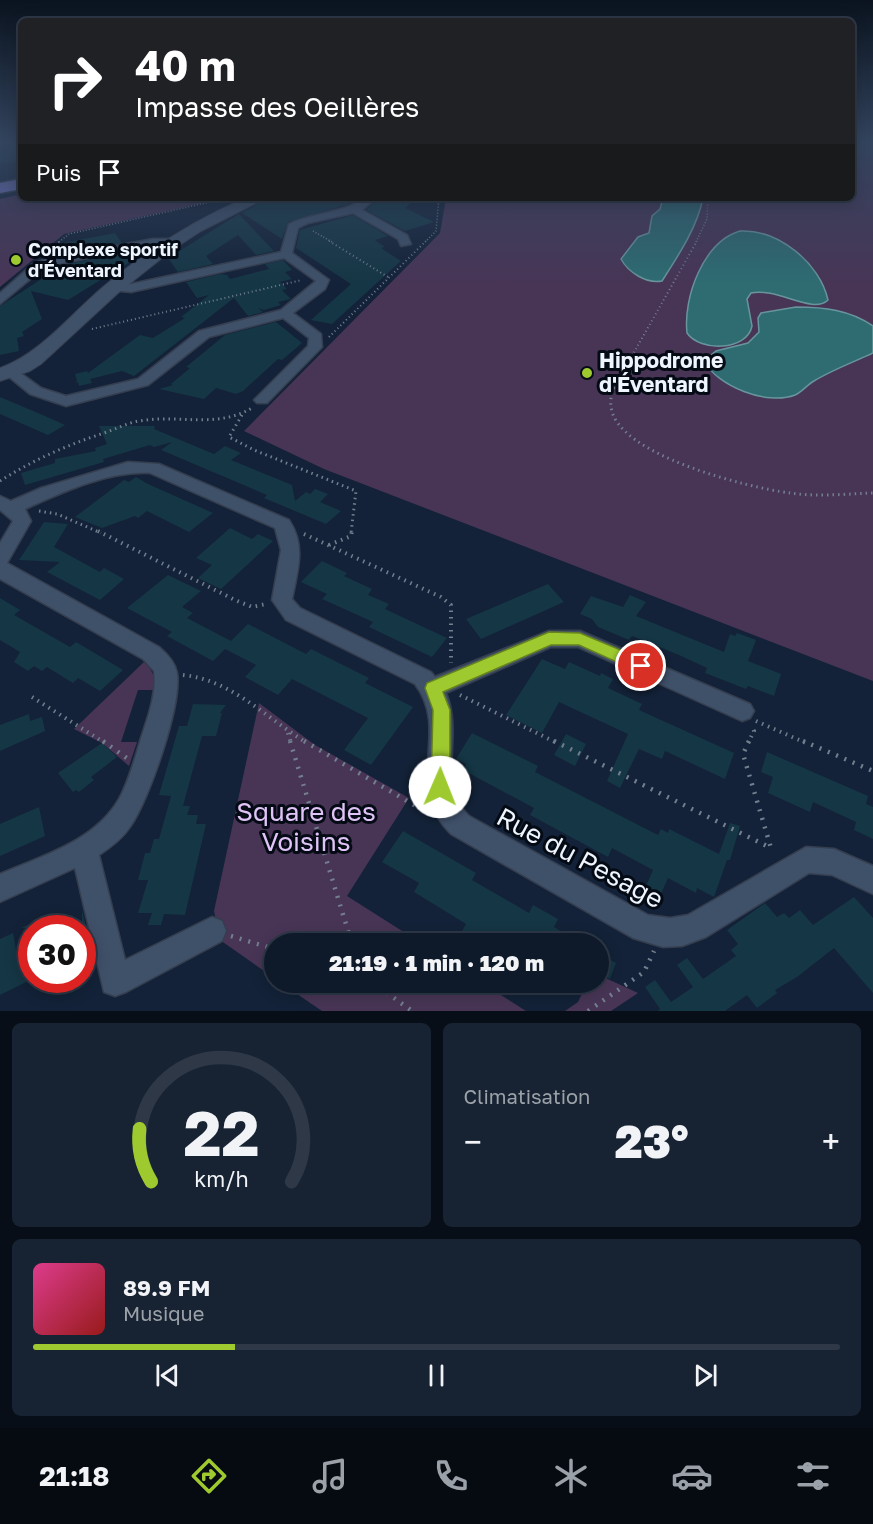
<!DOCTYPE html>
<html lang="fr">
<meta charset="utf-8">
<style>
body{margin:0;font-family:"Golos Text",sans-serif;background:#172332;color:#f1f3f6;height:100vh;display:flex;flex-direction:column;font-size:22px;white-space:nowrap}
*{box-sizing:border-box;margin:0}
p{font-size:20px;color:#9ba1a8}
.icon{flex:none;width:33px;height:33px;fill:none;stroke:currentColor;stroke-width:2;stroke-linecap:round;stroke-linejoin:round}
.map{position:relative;height:1011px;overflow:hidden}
.details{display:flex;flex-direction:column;gap:12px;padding:12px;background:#080e17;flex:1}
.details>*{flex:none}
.top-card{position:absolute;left:18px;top:18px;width:837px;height:183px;border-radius:9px;box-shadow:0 3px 15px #0003,0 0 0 2px #2e3847;background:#202124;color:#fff;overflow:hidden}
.speed{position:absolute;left:18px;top:915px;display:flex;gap:12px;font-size:30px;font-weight:700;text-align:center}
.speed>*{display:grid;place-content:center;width:78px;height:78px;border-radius:50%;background:#0e1a2a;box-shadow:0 3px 15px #0003,0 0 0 2px #2e3847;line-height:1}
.speed .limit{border:9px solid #d22;background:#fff;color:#111}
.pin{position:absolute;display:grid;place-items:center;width:51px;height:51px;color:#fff;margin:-26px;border:3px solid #fff;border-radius:50%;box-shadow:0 2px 6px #0007}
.me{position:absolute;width:66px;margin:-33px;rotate:1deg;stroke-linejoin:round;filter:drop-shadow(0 0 4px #0008)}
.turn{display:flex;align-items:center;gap:21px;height:126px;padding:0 18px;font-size:27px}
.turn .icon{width:78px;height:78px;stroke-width:2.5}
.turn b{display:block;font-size:42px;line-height:51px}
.then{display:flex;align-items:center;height:57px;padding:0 18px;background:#0003;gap:12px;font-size:22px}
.big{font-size:45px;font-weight:800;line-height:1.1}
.details .card{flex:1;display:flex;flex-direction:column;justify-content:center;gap:9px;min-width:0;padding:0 21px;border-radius:9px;background:#172332}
.details .dial{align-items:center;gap:0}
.dial svg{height:156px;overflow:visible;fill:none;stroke:#2e3847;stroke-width:7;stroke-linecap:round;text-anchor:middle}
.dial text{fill:#f1f3f6;stroke:none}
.song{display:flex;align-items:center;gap:18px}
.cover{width:72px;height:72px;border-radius:9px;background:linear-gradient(135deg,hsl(330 70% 55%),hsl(0 70% 35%))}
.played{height:6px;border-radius:3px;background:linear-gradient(90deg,#9eca2f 25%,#2e3847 25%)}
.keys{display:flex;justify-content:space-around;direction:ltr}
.heat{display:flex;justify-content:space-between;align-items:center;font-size:33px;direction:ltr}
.details .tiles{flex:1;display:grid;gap:12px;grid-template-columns:1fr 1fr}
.card:last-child{grid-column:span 2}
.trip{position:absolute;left:264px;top:933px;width:345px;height:60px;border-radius:30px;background:#0e1a2a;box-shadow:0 3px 15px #0003,0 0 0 2px #2e3847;font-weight:800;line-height:60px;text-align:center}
.tabs{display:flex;height:96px;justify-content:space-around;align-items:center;background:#060a11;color:#9ba1a8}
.tabs .icon{width:42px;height:42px}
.tabs .active{color:#9eca2f}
.tabs b{font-size:27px;color:#f1f3f6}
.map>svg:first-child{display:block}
.green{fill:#483556}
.water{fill:#2e6c72;stroke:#68959c;stroke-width:1.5}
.building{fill:#153645}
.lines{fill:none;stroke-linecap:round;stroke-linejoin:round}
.street-casing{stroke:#353e4f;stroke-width:3}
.secondary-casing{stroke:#353e4f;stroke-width:2}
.highway-casing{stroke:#353e4f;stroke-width:3}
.path-far4{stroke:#737e8e;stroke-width:1.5;stroke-dasharray:1 2;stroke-linecap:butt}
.path-far3{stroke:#737e8e;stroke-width:2;stroke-dasharray:1 3;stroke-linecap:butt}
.path-far2{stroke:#737e8e;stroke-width:3;stroke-dasharray:1.5 4;stroke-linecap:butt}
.path-far1{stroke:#737e8e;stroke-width:4;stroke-dasharray:1.5 5;stroke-linecap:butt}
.path{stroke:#737e8e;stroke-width:4.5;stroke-dasharray:2 7;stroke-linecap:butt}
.street{fill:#3f5069;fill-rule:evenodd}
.secondary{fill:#3f5069;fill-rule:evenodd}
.highway{fill:#7d7ad0;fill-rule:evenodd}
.route{fill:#9eca2f;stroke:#67831f;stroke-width:1.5}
.poi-dot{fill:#9eca2f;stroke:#050b15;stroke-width:2}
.labels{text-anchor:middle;stroke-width:6;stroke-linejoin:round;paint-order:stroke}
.far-poi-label{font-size:18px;font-weight:bold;fill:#eff5fe;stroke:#050b15;text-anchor:start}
.poi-label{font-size:21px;font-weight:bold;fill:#eff5fe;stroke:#050b15;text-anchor:start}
.near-park-label{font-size:26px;fill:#e0c4f7;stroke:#050b15}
.near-street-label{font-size:26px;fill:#eff5fe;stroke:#050b15}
</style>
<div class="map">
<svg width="873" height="1011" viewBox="0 0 873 1011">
<rect width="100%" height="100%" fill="#132238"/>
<path class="green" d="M852 143H873V681L324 469 244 431 440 233 446 198H852Z
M21 194V198H226L64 234 0 287V199Z
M144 662C153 671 156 677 153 690H138L121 742H137L129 766 102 743 74 729Z
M259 703 315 745 409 798 347 896 421 943 274 944V978L220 940 214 911Z
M599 975 638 993 611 1011H565L578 1002 587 983 598 982Z
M281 983H482L526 1011H322Z"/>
<path class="water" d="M663 198H703C697 228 678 256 662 281 646 284 628 272 621 259L638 237 649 233 652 216 660 209Z
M740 231C778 229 820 263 828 300 813 315 777 287 751 293L747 299 752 326C747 351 700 352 687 333 683 298 703 242 740 231Z
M796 307C824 307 850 310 873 326V353C854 362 832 370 814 381 807 385 802 392 795 395 767 406 717 386 704 361L716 351 748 343 759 332 758 318 761 313Z"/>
<path class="building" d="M0 143H21V160L0 164Z
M268 198H360L346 205 288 222 282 239 242 213Z
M378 198H416L405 208 434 222 405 231 366 210Z
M239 214 274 251 256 255 238 235 206 256 213 264 178 272 168 258Z
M353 215 388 236 375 240 385 247 381 248 401 261 332 324 311 320 351 284 296 248 300 230Z
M115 233 122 243 57 255 54 249 67 242Z
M128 252 133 260 68 300 31 291 42 319 22 332 24 336 17 338 19 351 0 355V306L63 265Z
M283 260 292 270 285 272 292 279 280 282 287 289 282 290 291 299 278 302 281 305 264 310 258 308 263 312 248 316 234 298 134 376 122 371 90 379 92 383 79 386 78 382 75 383 77 381 75 374 87 371 88 373 140 335 153 338 185 318 181 317 209 295 197 298 186 282 221 274 227 275 230 279 269 269 265 264Z
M276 322 302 343 282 360 278 359 243 391 236 394 216 388 204 399 159 389 173 385 171 384 190 368 186 367 225 335Z
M0 397 45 416 65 425 48 435 0 414Z
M99 426H155L154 429 214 454 225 446 241 453 231 460 292 485 295 501 306 492 310 494 315 489 328 494 320 502 341 511 326 524 264 498 267 495 161 450 172 442 154 447 150 445 103 459 104 462 25 485 21 473 55 463V459L96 451 95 448 107 444Z
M136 477 148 484 213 513 189 532 147 511 138 518 135 516 102 528 75 517 124 480 129 482Z
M44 522 68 524 54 547 100 572 104 568 124 579 100 600 47 572 60 562 19 560Z
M230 528 252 539 258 534 273 541 221 589 198 578 212 565 196 558Z
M322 561 347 573 344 576 372 589 368 595 389 604 385 609 447 638 432 657 369 627 373 622 322 599 327 594 301 582Z
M168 575 201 591 182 607 193 613 187 618 231 641 248 624 306 654 311 649 369 678 365 683 413 707 371 765 344 750 368 718 292 679 278 695 245 677 256 665 225 649 213 661 167 636 172 632 127 608Z
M548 584 564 602 481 639 466 619Z
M630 595 646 602 636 616 724 652 730 634 735 636 737 633 756 640 748 661 781 674 774 696 748 686 746 689 705 673 707 668 679 655 632 636 629 640 598 627 592 619 580 614 591 596 623 607Z
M0 598 20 610 14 615 70 647 76 642 123 670 100 691 78 678 73 683 47 667 42 671 34 666 28 671 14 662 20 652 0 640Z
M542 659 565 669 569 662 600 676 601 673 613 679 608 688 642 704 639 710 734 753 725 779 665 751 662 759 639 749 620 788 607 781 628 734 559 702 542 733 506 715Z
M193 704 226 705 220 713H222L216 736H202L183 806H190L187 815H198L196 824H206L185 915 164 914 161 925H148L152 913H138L148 880H138L145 853H150L154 839H159L171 796 159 795 179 726H187Z
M29 714 30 721 42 717 45 731 0 751V725Z
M472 733 538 766 535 772 658 835 661 829 668 833 669 829 719 854 730 823 740 826 730 860H727L714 897 697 888 696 893 668 878 661 894 646 886 653 870 612 848 608 857 530 815 534 808 463 770 466 764 456 759Z
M566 734 586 744 575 766 554 755Z
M102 743 117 757 91 777 94 780 79 792 76 790 73 792 58 773Z
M767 752 868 796 866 804 873 807V839L854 830 856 822 813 802 810 812 768 793 773 777 761 772Z
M39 807 45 836 0 856V824Z
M403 831 476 873 472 880 529 913 533 905 558 919 554 927 581 944H455L466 924 414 892 419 883 382 862Z
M854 897 873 918V993L834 948 797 977 775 990 777 993 757 1008 747 995 725 1011H658L660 1009 645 987 655 980 671 1002 693 987 677 965 687 958 703 979 736 956 731 950 738 944 727 930 765 903 777 917 784 913 789 918 800 910 813 925Z
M82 910 91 948 82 953Z
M53 913 57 928H21Z
M13 933 17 955 32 948V979L0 995V939Z
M598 953 616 963 610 979 598 972Z"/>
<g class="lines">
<g class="street-casing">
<path id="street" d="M364 198H376L362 210 407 235 411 244 401 246 398 239 353 213 308 223 298 228 292 253 329 280 325 289 293 313 321 334 322 347 267 403H257L254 400 308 346 309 338 283 318 209 337 148 385 66 406 30 394 3 372 10 368 15 369 41 388 66 396 138 379 199 331 281 310 316 281 284 258 131 292 110 290V284H131L281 252 289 224C314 212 342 214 364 198Z
M153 239H169L175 242 169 245H153L53 265 41 270 0 304V293L33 264 46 259Z
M128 462 159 464 289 520C306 545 298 570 292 599L300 608 431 672 435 677 549 631H580L750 704 754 711 750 718 742 721 578 647H551L446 693C464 737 435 783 469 816L648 915 670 918 688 915 806 847 834 849 873 866V894L832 875 809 873 706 937 682 946 663 947 633 938 451 834C401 784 452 733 415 684L286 620 272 600 281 550 275 528 150 473C108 471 63 492 25 509L31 521 7 563 159 647C167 654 175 662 177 673 182 705 149 800 130 827 122 839 111 847 99 855L125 960 212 917 222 921 226 931 222 941 126 992 115 996 104 992 75 868 0 902V874C42 856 95 841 119 799 129 781 135 758 141 738 148 717 157 693 154 671L143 659 0 579V543L13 521 0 510V496L11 501 41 488Z"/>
</g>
<g class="secondary-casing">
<path id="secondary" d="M246 198H266L201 231 172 250 118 293 41 364 30 371 0 381V368C40 354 71 314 103 287 147 250 194 220 246 198Z"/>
</g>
<g class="highway-casing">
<path id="highway" d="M21 179V189L0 193V183Z"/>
</g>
<path class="path-far4" d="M313 231 332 242
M59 242 69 234 219 200
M425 242 436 231 439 198
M696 242 707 219 708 198"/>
<path class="path-far3" d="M329 241 388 277
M49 250 60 241
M92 329 302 280
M329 337 426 241
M624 370 697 241"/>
<path class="path-far2" d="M625 368C618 379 609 393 611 406 615 455 750 488 790 493 817 497 846 494 873 493
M242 415 229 437 254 450 356 491 351 533
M0 481C33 460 67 445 104 433 116 429 127 423 139 421 179 414 216 429 252 408
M39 511 57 514 101 533"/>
<path class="path-far1" d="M98 531 235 600 252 607 266 604
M304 534 441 597 451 605V663
M329 545 351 536 352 531
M183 675C232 680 266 718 307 743
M460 695 557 743
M32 697 105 743
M756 721 806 743
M288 733 291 743
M748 743 754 731 751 726"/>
<path class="path" d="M103 741 128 759
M290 741 352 944
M304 741 426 812
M554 741 771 848
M749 741 743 754 771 848
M803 741 873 771
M231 936 274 949
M372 982 412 1011
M588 1011 644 972 654 951"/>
<use href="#street" class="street"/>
<use href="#secondary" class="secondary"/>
<use href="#highway" class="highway"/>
</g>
<linearGradient id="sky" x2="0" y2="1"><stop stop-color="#0a131f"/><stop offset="0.5" stop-color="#33445e"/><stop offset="1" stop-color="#33445e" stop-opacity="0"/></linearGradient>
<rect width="873" height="284" fill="url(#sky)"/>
<path class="route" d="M549 632 580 633 647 661 649 666 647 671 641 673 579 645H551L443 692 450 710V787L447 793 440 796 434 793 431 787 433 710 425 688 427 683Z"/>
<g class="poi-dot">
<circle cx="16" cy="260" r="6"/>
<circle cx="587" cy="373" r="6"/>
</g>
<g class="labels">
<g class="far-poi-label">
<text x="28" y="256">Complexe sportif<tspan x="28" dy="21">d'Éventard</tspan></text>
</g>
<g class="poi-label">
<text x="599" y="368">Hippodrome<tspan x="599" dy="24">d'Éventard</tspan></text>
</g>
<g class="near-park-label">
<text x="306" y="821">Square des<tspan x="306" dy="30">Voisins</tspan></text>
</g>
<g class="near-street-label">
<text transform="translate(580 858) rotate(28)" y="9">Rue du Pesage</text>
</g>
</g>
</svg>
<div class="speed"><div class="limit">30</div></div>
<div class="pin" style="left:641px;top:666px;background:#d93025"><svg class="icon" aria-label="arrive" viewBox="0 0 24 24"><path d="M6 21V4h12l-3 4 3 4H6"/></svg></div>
<svg class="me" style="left:440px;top:787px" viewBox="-20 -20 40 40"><circle r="19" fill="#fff"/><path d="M0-13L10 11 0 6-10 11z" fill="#9eca2f"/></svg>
<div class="trip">21:19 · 1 min · 120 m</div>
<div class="top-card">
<div class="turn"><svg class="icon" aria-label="right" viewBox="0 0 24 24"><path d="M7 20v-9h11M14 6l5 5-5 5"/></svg><div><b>40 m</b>Impasse des Oeillères</div></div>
<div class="then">Puis<svg class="icon" aria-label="arrive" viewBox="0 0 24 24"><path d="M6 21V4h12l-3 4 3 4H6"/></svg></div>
</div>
</div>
<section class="details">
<div class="tiles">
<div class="card dial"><svg viewBox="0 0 100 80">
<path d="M14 69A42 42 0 1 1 86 69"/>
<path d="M14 69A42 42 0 0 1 8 42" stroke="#9eca2f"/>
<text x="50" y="56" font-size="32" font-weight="700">22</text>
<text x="50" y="72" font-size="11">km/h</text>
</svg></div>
<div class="card"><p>Climatisation</p>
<div class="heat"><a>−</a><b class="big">23°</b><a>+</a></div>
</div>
<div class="card">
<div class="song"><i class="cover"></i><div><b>89.9 FM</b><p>Musique</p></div></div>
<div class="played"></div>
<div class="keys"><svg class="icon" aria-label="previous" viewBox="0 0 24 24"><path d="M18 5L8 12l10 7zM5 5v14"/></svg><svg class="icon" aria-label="pause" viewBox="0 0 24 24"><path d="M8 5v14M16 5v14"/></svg><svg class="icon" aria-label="next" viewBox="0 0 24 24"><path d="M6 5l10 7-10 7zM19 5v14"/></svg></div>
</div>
</div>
</section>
<nav class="tabs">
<b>21:18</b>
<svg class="icon active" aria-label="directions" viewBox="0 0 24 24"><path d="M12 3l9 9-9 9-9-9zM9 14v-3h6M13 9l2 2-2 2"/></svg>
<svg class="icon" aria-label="music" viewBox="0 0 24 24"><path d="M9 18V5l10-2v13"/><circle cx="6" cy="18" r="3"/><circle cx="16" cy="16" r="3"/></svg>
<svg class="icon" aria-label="phone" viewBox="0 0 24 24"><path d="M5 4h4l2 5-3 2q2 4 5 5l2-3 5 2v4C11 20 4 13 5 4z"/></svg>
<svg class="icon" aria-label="climate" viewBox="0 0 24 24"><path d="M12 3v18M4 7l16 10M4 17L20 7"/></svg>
<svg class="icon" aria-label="car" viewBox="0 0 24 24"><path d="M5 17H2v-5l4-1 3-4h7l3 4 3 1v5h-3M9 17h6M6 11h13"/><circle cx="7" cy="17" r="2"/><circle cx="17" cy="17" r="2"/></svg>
<svg class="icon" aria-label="filters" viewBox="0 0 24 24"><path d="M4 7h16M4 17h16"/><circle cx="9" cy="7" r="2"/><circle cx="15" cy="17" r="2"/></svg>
</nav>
